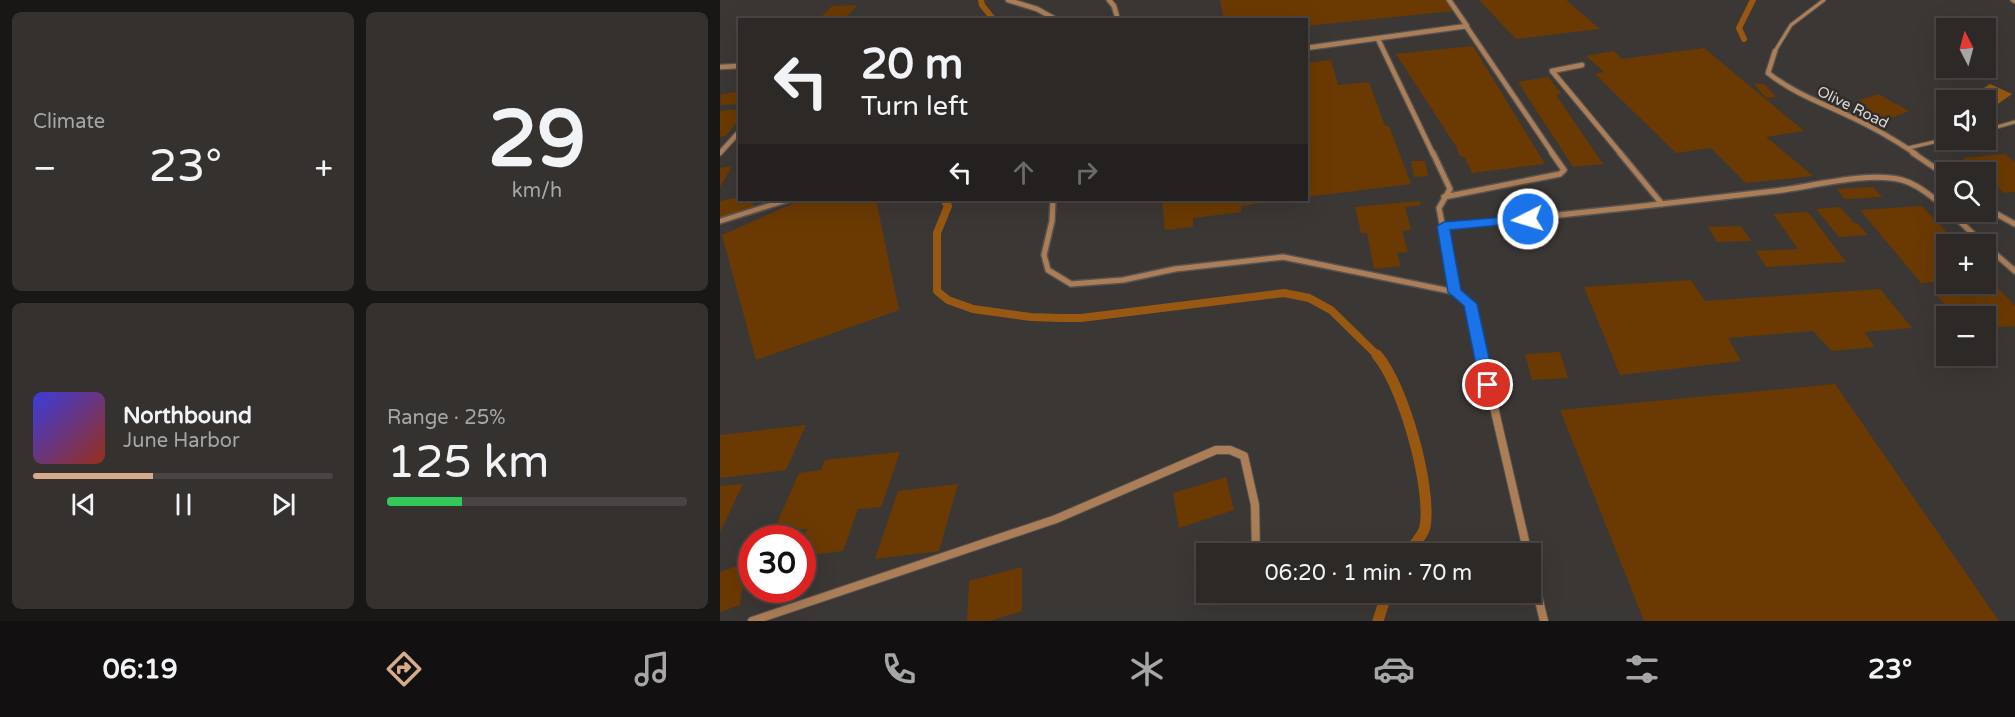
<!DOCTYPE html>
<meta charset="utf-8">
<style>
body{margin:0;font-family:"Varela Round",sans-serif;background:#34312f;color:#f1f3f6;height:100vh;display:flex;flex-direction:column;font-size:22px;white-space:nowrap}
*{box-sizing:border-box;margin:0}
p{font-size:20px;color:#a6a6a7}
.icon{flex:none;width:33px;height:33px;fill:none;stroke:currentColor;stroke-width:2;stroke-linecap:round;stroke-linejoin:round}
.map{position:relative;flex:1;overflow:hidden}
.details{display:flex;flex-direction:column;gap:12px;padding:12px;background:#181715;width:720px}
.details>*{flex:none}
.hud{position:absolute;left:18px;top:18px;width:570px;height:183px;border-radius:0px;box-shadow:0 6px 24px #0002,0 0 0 2px #484544;background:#2c2927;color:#f1f3f6;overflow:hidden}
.needle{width:39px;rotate:354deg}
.controls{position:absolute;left:1216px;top:18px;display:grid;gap:12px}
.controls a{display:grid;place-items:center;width:60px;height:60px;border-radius:0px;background:#2c2927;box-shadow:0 6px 24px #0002,0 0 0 2px #484544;font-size:30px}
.speed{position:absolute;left:18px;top:525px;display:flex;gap:12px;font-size:30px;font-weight:700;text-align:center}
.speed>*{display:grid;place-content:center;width:78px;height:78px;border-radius:50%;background:#2c2927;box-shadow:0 6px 24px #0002,0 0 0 2px #484544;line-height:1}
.speed .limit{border:9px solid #d22;background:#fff;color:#111}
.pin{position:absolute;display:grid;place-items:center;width:51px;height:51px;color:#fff;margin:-26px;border:3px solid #fff;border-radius:50%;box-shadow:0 2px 6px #0007}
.me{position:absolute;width:66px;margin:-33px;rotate:265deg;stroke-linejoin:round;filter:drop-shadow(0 0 4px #0008)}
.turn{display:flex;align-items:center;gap:21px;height:126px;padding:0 24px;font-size:27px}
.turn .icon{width:78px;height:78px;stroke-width:2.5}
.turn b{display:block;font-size:42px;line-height:51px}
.lanes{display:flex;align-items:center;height:57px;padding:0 24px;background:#0003;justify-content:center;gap:30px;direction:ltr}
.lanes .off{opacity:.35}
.big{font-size:45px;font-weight:600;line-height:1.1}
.details .widget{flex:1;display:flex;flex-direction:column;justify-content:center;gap:9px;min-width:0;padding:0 21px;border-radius:9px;background:#34312f}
.details .dial{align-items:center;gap:0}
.dial b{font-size:78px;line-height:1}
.song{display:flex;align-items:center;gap:18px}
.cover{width:72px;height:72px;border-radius:9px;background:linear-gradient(135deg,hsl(240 70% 55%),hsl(10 70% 35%))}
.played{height:6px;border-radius:3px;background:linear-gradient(90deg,#d6ab8b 40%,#484544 40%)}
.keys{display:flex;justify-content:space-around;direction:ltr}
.heat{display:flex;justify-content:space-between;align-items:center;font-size:33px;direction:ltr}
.charge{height:9px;border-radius:4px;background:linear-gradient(90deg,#34c759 25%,#484544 0)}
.details .tiles{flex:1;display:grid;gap:12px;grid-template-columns:repeat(2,1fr)}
.trip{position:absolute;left:476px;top:543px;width:345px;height:60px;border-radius:0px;background:#2c2927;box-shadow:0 6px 24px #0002,0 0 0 2px #484544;font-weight:600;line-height:60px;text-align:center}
.menu{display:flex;height:96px;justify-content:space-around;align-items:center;background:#121010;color:#a6a6a7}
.menu .icon{width:42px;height:42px}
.menu .active{color:#d6ab8b}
.menu b{font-size:27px;color:#f1f3f6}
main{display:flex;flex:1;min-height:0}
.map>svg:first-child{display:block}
.water{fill:#985811}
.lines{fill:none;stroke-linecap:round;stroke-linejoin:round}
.stream-far2{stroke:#985811;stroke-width:6}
.stream-far1{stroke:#985811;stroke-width:8}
.stream{stroke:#985811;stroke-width:11}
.building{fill:#6b3a02}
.service-far1-casing{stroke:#585451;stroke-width:5}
.service-casing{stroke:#585451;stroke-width:8}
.minor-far2-casing{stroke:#585451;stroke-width:7}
.minor-far1-casing{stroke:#585451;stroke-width:8}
.minor-casing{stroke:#585451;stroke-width:10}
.service-far1{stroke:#ac7e57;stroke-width:3}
.service{stroke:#ac7e57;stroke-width:4.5}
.minor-far2{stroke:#ac7e57;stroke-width:4.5}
.minor-far1{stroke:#ac7e57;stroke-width:5}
.minor{stroke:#ac7e57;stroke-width:8}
.route{fill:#1a73e8;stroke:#114b97;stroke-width:1.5}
.labels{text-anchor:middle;stroke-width:5;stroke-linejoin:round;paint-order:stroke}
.far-street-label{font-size:15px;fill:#dad7d5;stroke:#302d2a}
</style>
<main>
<section class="details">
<div class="tiles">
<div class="widget"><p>Climate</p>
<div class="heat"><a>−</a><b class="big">23°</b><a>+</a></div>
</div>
<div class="widget dial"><b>29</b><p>km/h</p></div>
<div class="widget">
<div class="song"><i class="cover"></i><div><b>Northbound</b><p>June Harbor</p></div></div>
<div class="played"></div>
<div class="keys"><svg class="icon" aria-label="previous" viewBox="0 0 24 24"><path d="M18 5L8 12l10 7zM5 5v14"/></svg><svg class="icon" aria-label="pause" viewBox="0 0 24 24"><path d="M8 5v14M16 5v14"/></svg><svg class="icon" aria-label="next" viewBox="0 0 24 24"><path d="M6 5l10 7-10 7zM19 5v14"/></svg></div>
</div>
<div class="widget"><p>Range · 25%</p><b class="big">125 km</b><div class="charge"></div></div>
</div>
</section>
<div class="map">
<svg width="1295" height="621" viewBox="0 0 1295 621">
<rect width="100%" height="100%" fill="#3b3734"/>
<path class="water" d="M1270 84 1292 94 1268 111 1266 110V100H1246Z"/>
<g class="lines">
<path class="stream-far2" d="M261 0 262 5 274 20
M1024 39 1019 28 1033 0"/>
<path class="stream-far1" d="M224 200 228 206 217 233V291L228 300 253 309 311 317 341 318H361L564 293 589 298 611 310 658 356"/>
<path class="stream" d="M657 355C683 385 712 487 705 527 703 536 692 547 687 554
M658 621 667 592"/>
</g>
<path class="building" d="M500 0H726L733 11 586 26V20H504Z
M759 0H846L880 29 796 39Z
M137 5 124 20H98L112 6Z
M753 46 825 164 752 173 745 158 739 155 737 148 676 54Z
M984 48 1084 131 1046 137 1093 176 1026 183 991 148 956 153 875 74 884 72 866 56 894 51 902 59Z
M611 60 618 85 649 82 665 126H669L691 184 586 197V63Z
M828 77 841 93 836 95 883 164 853 167 798 82Z
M1034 84H1044L1056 97 1046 98Z
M20 92V104L0 105 1 94Z
M1158 94 1189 111 1166 120 1135 102Z
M20 109V118L6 136 0 137V111Z
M1285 154 1295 162V192L1284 193 1266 178V172H1260L1243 158Z
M691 161H705L708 176 694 177Z
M12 166 0 187V168Z
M1153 187 1162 197 1125 199 1117 189Z
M20 197V200H35L32 210 0 217V201Z
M81 200H156L179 310 36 360 2 235Z
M442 200H558V201L521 206V212L473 218V227L445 230Z
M700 201 701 205 685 207 691 230 682 231 688 252 677 253 681 266 654 269 647 233H641L635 207Z
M1202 206 1238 244H1227V281L1201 283 1140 210Z
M1120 207 1134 223H1137L1148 235 1119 237 1096 209Z
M1088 212 1126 262 1046 267 1036 251 1078 249 1053 214Z
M1021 226 1031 241 997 242 988 227Z
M971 280 985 301 1160 289 1192 328 1144 332 1155 347 1112 351 1093 331 1008 338 1021 361 900 375 864 287Z
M1277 287 1295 306V326L1266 328V316H1235L1214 292Z
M840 352 848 378 812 380 805 354Z
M1115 384 1279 621H924L840 410Z
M86 425 66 470 0 478V435Z
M180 452 161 507 138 509 123 551 82 556V540L87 529 53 532 79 473 101 470 105 460Z
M506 477 514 510 459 528 453 493Z
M23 484 0 532V486Z
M238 484 219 551 155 559 178 491Z
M26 563 20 605 0 612V572Z
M302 567V611L269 621H247L249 581Z"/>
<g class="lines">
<g class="service-far1-casing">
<path id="service-far1" d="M1292 0 1295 2
M1055 51 1071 25 1104 0
M1266 130 1295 122
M1188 148 1227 139"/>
</g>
<g class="service-casing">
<path id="service" d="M0 221 67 200"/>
</g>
<g class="minor-far2-casing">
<path id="minor-far2" d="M288 0 317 9 337 20
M389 0 394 6 398 20
M746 26 833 154
M658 39 713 154
M586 48 747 26 729 0
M1055 51 1048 73C1073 93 1102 103 1131 117 1153 127 1175 140 1196 154
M862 65 832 71 901 154
M0 67 20 66
M0 153 20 131"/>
</g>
<g class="minor-far1-casing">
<path id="minor-far1" d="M713 153 730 189 719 208 735 292
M900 153 942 204
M1193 153 1227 176
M724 197 840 174 844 170 832 153
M333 200 332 221 324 255 328 270 351 284 403 280 455 269 563 257 735 292 750 304 762 356
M1266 208 1295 224
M724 227C834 216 945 204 1055 191 1090 187 1148 171 1182 180 1209 187 1242 225 1264 244
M1266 246 1295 271"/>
</g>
<g class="minor-casing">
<path id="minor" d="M762 355 808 554
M810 564 824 621
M32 621 336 519 496 450H510L524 456 535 505 536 554"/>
</g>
<use href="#service-far1" class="service-far1"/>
<use href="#service" class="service"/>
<use href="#minor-far2" class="minor-far2"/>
<use href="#minor-far1" class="minor-far1"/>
<use href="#minor" class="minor"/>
</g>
<path class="route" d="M808 215 812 216V222L730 230 741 290 757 304 775 385 773 390H762L760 385 744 306 728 292 717 226 724 222Z"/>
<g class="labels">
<g class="far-street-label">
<text transform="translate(1133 107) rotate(26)" y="5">Olive Road</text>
</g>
</g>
</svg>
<div class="controls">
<a><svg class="needle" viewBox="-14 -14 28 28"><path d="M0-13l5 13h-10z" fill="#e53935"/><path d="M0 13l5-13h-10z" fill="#a6a6a7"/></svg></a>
<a><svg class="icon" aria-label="sound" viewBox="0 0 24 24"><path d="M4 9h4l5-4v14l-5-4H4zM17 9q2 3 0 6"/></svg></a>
<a><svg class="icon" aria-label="search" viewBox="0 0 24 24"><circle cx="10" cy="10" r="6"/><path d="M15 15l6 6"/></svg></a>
<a>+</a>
<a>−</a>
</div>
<div class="speed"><div class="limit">30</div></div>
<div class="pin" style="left:768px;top:385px;background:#d93025"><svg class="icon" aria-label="arrive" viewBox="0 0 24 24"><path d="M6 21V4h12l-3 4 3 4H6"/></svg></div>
<svg class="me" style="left:808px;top:219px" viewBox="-20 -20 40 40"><circle r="17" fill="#1a73e8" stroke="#fff" stroke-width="3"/><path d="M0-11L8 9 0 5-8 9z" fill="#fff"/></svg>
<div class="trip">06:20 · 1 min · 70 m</div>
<div class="hud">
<div class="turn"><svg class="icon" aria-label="left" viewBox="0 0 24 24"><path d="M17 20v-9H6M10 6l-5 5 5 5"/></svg><div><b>20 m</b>Turn left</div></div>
<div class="lanes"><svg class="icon" aria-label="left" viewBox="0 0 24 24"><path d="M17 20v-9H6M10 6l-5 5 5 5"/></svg><svg class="icon off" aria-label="ahead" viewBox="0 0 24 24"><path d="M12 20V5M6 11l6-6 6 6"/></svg><svg class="icon off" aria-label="right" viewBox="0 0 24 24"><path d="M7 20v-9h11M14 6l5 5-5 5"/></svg></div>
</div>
</div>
</main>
<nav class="menu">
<b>06:19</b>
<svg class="icon active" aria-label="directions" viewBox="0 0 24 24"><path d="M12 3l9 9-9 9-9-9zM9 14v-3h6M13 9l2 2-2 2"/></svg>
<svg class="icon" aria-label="music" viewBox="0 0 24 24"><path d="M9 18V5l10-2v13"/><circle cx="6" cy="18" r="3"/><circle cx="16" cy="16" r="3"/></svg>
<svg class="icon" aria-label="phone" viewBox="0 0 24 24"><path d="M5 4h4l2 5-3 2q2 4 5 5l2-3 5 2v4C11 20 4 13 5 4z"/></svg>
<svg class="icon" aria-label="climate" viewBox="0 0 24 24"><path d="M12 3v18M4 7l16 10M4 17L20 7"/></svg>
<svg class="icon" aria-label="car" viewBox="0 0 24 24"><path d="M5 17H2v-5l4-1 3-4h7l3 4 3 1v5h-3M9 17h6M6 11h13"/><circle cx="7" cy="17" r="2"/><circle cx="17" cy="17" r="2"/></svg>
<svg class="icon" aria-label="filters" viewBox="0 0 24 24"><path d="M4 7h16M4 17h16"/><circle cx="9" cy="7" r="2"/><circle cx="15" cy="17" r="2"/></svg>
<b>23°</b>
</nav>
